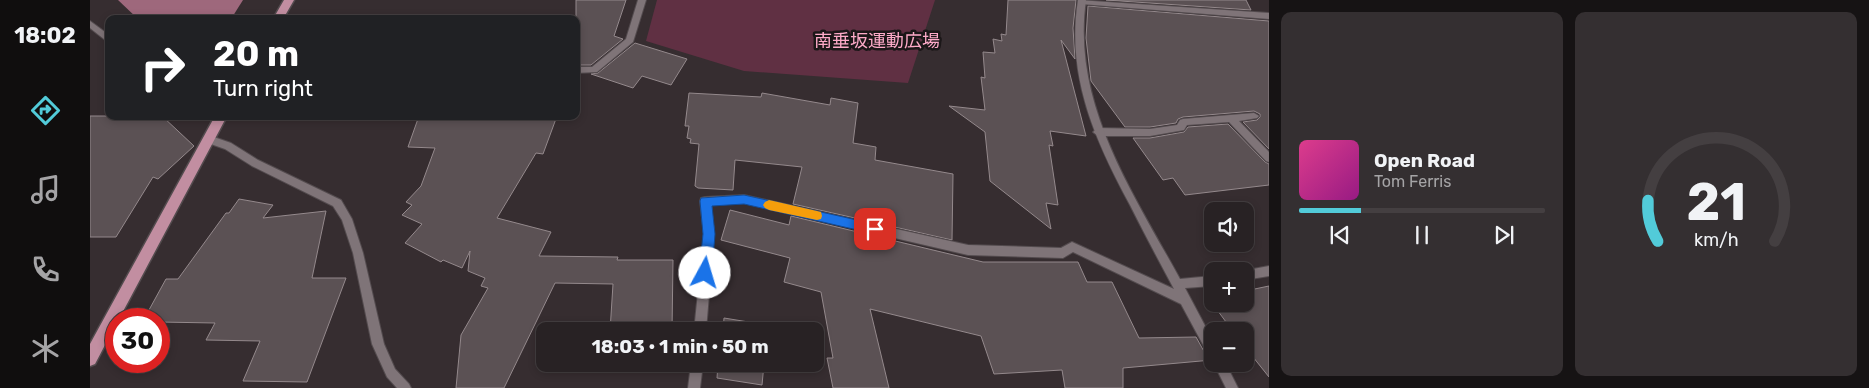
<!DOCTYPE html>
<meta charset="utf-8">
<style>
body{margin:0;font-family:Rubik,"Noto Sans JP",sans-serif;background:#342f31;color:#f1f3f6;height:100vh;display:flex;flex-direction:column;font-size:19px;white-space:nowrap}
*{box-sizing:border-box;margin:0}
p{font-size:16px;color:#a5a4a6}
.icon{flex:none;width:28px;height:28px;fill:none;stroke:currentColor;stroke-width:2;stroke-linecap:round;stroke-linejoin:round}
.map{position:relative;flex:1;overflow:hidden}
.panel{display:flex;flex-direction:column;gap:12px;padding:12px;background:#161314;width:600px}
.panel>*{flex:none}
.guide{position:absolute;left:15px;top:15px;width:475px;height:105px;border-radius:10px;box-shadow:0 2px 8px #0003,0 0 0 1px #443f41;background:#202124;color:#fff;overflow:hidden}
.tools{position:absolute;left:1114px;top:202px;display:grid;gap:10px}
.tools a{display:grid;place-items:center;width:50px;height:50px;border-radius:10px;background:#282224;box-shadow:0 2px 8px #0003,0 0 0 1px #443f41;font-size:25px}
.speed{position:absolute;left:15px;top:308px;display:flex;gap:10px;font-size:25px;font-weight:700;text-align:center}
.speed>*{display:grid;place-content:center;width:65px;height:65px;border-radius:50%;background:#282224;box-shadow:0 2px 8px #0003,0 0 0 1px #443f41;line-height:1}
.speed .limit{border:8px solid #d22;background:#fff;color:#111}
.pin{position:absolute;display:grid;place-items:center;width:42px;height:42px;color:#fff;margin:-21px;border-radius:10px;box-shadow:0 2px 8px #0006}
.me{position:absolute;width:55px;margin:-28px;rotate:6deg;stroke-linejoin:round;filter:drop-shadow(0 0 4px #0008)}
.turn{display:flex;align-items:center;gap:18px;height:105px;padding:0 25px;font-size:22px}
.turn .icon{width:65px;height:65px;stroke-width:2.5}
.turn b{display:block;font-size:35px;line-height:42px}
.panel .card{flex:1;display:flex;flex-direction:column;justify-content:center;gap:8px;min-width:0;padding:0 18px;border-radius:10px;background:#342f31}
.panel .dial{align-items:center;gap:0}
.dial svg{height:130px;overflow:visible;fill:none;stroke:#443f41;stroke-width:7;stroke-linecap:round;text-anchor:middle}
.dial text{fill:#f1f3f6;stroke:none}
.song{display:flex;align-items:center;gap:15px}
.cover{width:60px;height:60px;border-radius:8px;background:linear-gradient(135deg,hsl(330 70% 55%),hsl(310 70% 35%))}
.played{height:5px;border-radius:2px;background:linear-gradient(90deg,#52cbd9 25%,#443f41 25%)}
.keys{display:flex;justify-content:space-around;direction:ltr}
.panel .tiles{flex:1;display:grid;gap:12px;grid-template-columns:repeat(2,1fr)}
.trip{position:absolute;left:446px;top:322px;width:288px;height:50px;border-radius:10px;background:#282224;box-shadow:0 2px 8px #0003,0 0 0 1px #443f41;font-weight:700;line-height:50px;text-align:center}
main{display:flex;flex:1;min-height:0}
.tabs{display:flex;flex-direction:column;width:90px;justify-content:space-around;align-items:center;background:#100e0e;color:#a5a4a6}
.tabs .icon{width:35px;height:35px}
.tabs .selected{color:#52cbd9}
.tabs b{font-size:22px;color:#f1f3f6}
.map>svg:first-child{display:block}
.green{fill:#603043}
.water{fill:#9e687c}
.building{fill:#5b5154;stroke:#94898c}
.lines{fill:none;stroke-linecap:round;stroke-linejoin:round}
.lane-casing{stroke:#534b4e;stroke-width:2}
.street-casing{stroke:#534b4e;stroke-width:2}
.primary-casing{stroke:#534b4e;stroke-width:3}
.lane{fill:#7f7478;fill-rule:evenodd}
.street{fill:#7f7478;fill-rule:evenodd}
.primary{fill:#c28ea1;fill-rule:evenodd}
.route{fill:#1a73e8;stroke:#114b97}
.slow{fill:#f59e0b}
.labels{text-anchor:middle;stroke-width:5;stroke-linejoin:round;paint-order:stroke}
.park-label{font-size:18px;fill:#fdaac8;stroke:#1b1718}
</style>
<main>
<nav class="tabs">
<b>18:02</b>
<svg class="icon selected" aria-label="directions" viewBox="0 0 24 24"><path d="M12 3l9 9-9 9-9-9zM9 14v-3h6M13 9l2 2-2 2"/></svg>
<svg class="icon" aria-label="music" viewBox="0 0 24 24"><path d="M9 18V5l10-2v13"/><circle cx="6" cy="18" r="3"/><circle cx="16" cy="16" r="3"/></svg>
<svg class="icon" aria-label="phone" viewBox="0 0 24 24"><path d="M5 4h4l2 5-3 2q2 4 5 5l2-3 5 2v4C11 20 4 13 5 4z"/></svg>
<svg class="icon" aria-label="climate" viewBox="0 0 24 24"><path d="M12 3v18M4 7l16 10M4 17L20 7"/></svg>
</nav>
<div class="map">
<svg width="1179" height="388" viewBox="0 0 1179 388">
<rect width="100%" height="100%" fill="#362d30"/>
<path class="green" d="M567 0H845L818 83 654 71 556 41Z"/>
<path class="water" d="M28 0H153L141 19H48Z"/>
<path class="building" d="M486 0H536L524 36 533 39 501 65H486Z
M918 0H986L983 28 985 59 971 40 996 136 960 131 963 146 959 145 968 205 956 203 961 229 900 181 895 132 859 106 895 110 891 77 895 78 893 52 905 53 903 39 912 41 911 34 916 35Z
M1016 0H1156L1161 10Z
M998 6 1179 21V149L1153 122 1167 120 1170 117V114L1164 111 1093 117 1088 119 1086 123 1060 127H1035L1001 81 996 38Z
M545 43 597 59 581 85 552 76 543 88 501 74 508 73Z
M599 93 671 97 672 93 740 105 741 98 768 103 763 143 786 147 785 160 863 174 862 240 703 204 712 167 645 160 643 190 608 188 605 186 609 144 600 143 601 139 597 138 599 126H595Z
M0 116H72L104 146 68 179 63 177 26 237H0Z
M329 116H467L453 154 446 153 407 218 461 232 449 256 528 257 527 260H583L582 331H520L523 284 465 283 414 388H366L371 335 398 288 391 286 395 278 378 271 380 251 372 268 353 260 351 262 315 243 332 224 312 215 322 205 316 202 331 186 345 148 318 147Z
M1138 124 1175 162 1179 164V185L1095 195 1083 178 1073 180 1043 138H1060L1094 132 1098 127Z
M149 199 183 205 173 218 236 211 222 278H256L217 382 153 381 170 341 116 340 125 323 69 322V319H54L76 279H88L136 213H139Z
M640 210 699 225 701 216 893 262H988L997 282H1022L1049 338 1106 337 1116 355 1122 357V360L1033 368V388H975L972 370 904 374 891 336 780 309 799 388H743L737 358H743L731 292 694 282 700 258 631 240Z
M1179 286V377L1163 357H1155V331H1137L1142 330 1119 299 1122 298V304H1155V291Z
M634 318 677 325 676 331H633Z
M628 364H674L672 385 627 378Z"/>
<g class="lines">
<g class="lane-casing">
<path id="lane" d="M988 0 1179 13V19L991 4H988Z
M1164 113 1169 116 1167 118 1149 121 1179 152V162L1176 161 1139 122 1097 125 1094 130 1060 136H1008L1003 132 1008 128 1060 129 1087 125 1090 120 1093 119Z
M118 135 141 143 168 160 251 200 262 219 273 253 294 344 305 369 319 384 321 388H307L297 377 282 344 263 253 252 220 243 206 162 166 135 149 115 142 113 139Z"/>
</g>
<g class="street-casing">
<path id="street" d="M548 0H556L543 42 507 72 486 73V67H502L536 39Z
M988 0H996C981 103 1043 193 1090 279L1122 276V286L1095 288 1122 339V355L1118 354 1091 304 983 252 973 258 878 255 654 203 621 205 624 234 616 331H604L614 234 610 201 611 198 615 197 654 195 878 245 971 248 982 242 1084 289C1069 261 1054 233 1040 205 1005 140 976 76 988 0Z
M0 21 19 35V43L0 28Z
M1179 266V276L1155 280V271H1152Z
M601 364H613L610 388H598Z
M1124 364H1136L1148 388H1136Z"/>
</g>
<g class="primary-casing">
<path id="primary" d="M194 0H204L193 19H183Z
M125 116H137L29 319H26V324L5 364 0 366V344Z"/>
</g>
<use href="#lane" class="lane"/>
<use href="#street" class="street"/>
<use href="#primary" class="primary"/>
</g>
<path class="route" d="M654 195 785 224 789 225 791 229 789 232 785 234 654 204 622 206 625 234 622 273 620 277 615 279 611 277 609 273 613 234 610 201 611 198Z"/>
<path class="slow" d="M679 200 727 211 731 212 732 216 731 219 727 220 679 210 675 208 673 205 675 202Z"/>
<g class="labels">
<g class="park-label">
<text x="787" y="47">南垂坂運動広場</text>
</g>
</g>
</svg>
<div class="tools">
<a><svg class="icon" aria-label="sound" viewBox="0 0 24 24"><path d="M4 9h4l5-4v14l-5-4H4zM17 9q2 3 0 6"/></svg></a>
<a>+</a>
<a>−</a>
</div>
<div class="speed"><div class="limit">30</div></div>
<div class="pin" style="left:785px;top:229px;background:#d93025"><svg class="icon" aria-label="arrive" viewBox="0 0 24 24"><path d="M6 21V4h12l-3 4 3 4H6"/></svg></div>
<svg class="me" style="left:615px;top:273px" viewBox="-20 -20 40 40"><circle r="19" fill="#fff"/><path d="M0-13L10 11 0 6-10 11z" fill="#1a73e8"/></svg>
<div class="trip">18:03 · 1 min · 50 m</div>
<div class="guide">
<div class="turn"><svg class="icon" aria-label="right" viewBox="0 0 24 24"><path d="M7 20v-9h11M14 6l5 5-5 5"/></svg><div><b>20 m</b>Turn right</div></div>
</div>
</div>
<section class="panel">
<div class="tiles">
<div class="card">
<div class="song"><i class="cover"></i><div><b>Open Road</b><p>Tom Ferris</p></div></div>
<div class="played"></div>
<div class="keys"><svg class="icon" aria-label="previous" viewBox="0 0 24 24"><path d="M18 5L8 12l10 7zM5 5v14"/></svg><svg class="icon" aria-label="pause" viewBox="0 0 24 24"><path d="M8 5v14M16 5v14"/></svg><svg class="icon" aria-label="next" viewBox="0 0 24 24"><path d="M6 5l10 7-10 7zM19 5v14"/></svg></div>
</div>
<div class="card dial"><svg viewBox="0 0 100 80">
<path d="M14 69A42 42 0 1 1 86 69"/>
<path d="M14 69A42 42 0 0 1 8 44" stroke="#52cbd9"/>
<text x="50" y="56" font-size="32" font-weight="700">21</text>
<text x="50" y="72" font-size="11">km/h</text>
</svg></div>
</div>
</section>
</main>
